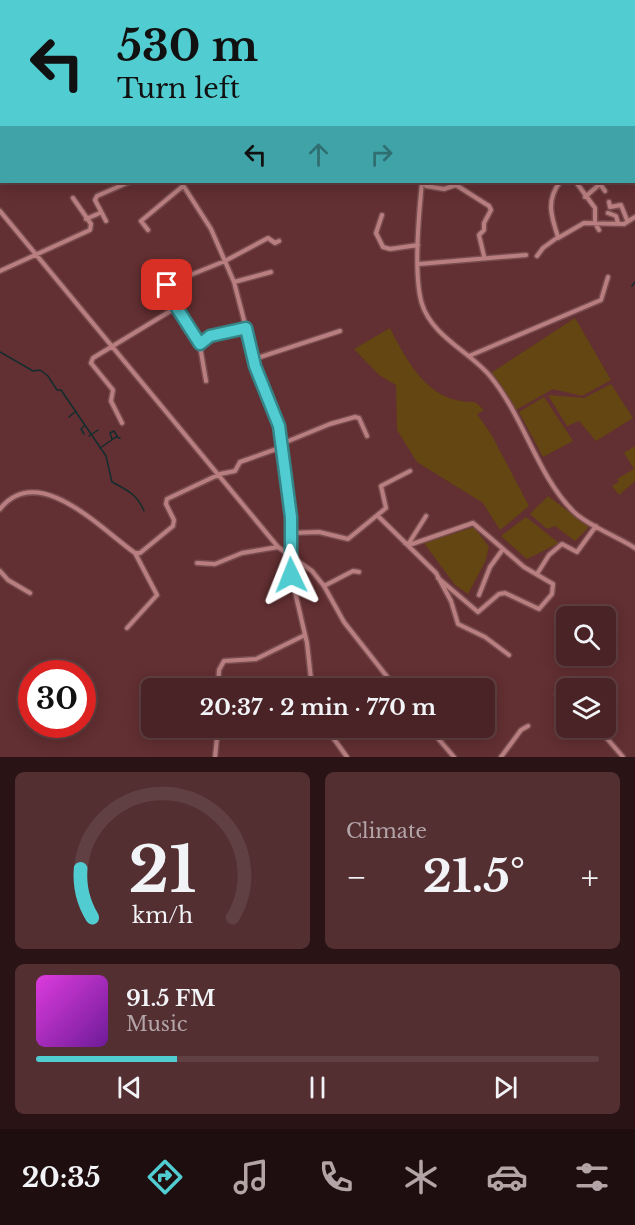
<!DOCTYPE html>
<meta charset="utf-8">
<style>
body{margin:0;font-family:"Libre Baskerville",serif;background:#542f32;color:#f1f3f6;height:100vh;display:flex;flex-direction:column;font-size:22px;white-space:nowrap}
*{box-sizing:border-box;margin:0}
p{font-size:20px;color:#b2a4a7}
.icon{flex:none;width:33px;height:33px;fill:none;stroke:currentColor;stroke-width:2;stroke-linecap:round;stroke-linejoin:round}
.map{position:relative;height:757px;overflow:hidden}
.panel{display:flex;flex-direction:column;gap:15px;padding:15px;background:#291315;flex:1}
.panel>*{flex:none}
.top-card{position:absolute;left:0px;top:0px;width:636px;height:183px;box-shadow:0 3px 15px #0003,0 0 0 2px #614043;background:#51ccd1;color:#111;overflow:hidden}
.buttons{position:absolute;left:556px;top:606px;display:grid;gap:12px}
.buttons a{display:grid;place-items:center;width:60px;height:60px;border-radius:9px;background:#4a2326;box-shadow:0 3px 15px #0003,0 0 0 2px #614043;font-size:30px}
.speed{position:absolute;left:18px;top:660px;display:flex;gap:12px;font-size:30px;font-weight:700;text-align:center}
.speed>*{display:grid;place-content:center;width:78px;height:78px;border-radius:50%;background:#4a2326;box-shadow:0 3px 15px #0003,0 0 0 2px #614043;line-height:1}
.speed .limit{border:9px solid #d22;background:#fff;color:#111}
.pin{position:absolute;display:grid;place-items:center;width:51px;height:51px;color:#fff;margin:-26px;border-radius:12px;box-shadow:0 3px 9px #0006}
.me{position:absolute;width:66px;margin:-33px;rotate:358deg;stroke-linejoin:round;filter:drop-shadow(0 0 4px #0008)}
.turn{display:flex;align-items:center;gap:21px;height:126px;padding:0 18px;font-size:27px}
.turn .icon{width:78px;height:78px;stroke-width:2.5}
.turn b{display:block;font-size:42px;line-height:51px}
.lanes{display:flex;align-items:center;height:57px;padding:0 18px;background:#0003;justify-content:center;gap:30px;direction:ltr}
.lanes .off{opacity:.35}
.big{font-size:45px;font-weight:700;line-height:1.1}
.panel .card{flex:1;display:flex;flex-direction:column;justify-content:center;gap:9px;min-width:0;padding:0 21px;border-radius:9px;background:#542f32}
.panel .dial{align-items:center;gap:0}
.dial svg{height:156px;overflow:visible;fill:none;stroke:#614043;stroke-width:7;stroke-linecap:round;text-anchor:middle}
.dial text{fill:#f1f3f6;stroke:none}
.song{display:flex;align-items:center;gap:18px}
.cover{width:72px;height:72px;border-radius:9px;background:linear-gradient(135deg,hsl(300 70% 55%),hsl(280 70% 35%))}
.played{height:6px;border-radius:3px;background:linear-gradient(90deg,#51ccd1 25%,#614043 25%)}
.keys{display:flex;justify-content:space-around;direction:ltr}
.heat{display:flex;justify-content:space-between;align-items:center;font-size:33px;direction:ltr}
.panel .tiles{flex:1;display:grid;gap:15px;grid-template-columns:1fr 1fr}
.card:last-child{grid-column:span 2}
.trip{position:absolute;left:141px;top:678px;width:354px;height:60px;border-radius:9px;background:#4a2326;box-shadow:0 3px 15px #0003,0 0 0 2px #614043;font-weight:700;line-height:60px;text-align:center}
.menu{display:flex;height:96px;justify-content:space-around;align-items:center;background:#1e0e0f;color:#b2a4a7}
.menu .icon{width:42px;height:42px}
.menu .current{color:#51ccd1}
.menu b{font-size:27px;color:#f1f3f6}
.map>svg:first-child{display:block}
.green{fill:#634612}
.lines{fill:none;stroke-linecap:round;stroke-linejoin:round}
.stream{stroke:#132d2e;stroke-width:1.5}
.street-casing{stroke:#784c4f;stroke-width:7}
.street{stroke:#b97e7f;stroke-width:4}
.route-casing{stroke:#358588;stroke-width:15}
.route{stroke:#51ccd1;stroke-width:10}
</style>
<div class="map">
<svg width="635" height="757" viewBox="0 0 635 757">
<rect width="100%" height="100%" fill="#622f32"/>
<path class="green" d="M575 318 611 380 582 396 553 389 516 410 491 373Z
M390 328C408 364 430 404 475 402L484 410 477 414 491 434 529 506 500 530 483 503 417 462 397 430 396 385 379 375 354 349Z
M611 384 633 418 596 441 579 421 567 426 548 395 584 398Z
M544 397 573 441 543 457 519 412Z
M635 446V481L619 495 612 486 619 482 617 479 634 469 624 453Z
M548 496 589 527 575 541 555 526 547 529 530 514Z
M526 517 559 543 527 559 501 536Z
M474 527 489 547 485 562 468 594 455 585 424 543Z"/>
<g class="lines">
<path class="stream" d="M632 286 635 282
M0 352 33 371 40 370 48 376 57 390H61L106 456 112 482C127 490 137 494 144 511
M69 417 75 412
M84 426 81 429 84 434
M89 436 98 430
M112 439 110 433 114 431 117 436
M100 448 116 437 120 438"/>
<g class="street-casing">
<path id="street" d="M89 0 90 2
M101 0 102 2
M268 0 276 2
M354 0 356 2
M479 0 481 2
M47 2 49 0
M195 2V0
M285 2 293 0
M335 2 336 0
M407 2 408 0
M506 2 507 0
M634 109H635
M634 136H635
M634 172H635
M0 180H2
M181 182 211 229 234 282 256 366 277 419 291 517V575L307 643 312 688
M422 182C419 213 413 275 422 304 432 336 470 352 490 376 524 417 537 475 573 511 585 524 618 537 635 548
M425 182 426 186 444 189 456 185 489 206 491 210 484 223V230L479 235 484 256
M576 182 595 208V223L599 230
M602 182 600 184 605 191
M585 197 600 184
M609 202 610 207 621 205 627 220
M0 211 278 547 312 571 324 586 344 622 396 688
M608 213 616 216 618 223
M382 215 376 233 383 247 390 249 418 245
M86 219 100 213
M106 221 95 200 97 196 129 182
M148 230 141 221 183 186
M558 238 584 223 624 224 635 217
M537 256 543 248 558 237C551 216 546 200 560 182
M419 264 526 255
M0 271 90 230 91 224 73 198
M234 282 271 272
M177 307 200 344
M469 356 601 300 608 277
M254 359 340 331
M206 381 200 346C206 332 232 330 246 328
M122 423 111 401 113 390 91 363 93 358 177 307 168 284 225 261 268 238 275 243 279 241
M281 444 330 424 355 417 359 418 367 436
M0 509C38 461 101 529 135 553H140L173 526 174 520 166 504 167 499 220 474 235 471 240 462 282 447
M378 516 436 573 451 601 458 624 485 637 509 655
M292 533 319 532 348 539 386 508 381 486 410 471
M405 543 412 544 473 523 524 567 553 584 552 594 539 609 505 593 499 594 478 612 438 578
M409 543 426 516
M197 563 215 564 242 553 278 547
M0 571 8 580 30 593
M537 574 549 555 562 544 577 552 596 526
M324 586 353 571 359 572
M479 595 490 567 503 549
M127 628 157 595 135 553
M218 688 219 670 224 661 256 659 305 635
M557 694 567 700
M326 728 347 757
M429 728 454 757
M598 728 623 757
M215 757 218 728
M501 757 521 730 528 726"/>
</g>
<use href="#street" class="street"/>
</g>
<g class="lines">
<g class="route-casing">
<path id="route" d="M167 285 177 308 200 344 210 336 246 328 255 366 279 426 291 517V575"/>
</g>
<use href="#route" class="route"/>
</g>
</svg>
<div class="buttons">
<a><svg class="icon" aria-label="search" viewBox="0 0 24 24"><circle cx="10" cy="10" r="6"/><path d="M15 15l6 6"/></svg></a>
<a><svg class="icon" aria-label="layers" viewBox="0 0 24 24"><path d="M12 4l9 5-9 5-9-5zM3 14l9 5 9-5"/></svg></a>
</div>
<div class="speed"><div class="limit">30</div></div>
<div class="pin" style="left:167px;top:285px;background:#d93025"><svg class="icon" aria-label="arrive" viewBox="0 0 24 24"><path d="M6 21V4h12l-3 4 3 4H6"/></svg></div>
<svg class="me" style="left:291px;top:575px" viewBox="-20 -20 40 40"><path d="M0-17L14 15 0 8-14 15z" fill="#51ccd1" stroke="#fff" stroke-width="4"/></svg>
<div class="trip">20:37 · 2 min · 770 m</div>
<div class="top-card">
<div class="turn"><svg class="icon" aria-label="left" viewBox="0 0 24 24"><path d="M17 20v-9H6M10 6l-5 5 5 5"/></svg><div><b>530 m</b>Turn left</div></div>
<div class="lanes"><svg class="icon" aria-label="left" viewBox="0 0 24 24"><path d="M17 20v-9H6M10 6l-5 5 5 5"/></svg><svg class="icon off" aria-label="ahead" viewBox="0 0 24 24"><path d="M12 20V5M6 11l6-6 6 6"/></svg><svg class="icon off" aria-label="right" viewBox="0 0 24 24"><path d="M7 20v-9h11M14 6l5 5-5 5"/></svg></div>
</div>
</div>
<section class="panel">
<div class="tiles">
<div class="card dial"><svg viewBox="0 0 100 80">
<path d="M14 69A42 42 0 1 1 86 69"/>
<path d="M14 69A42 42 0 0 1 8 44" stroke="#51ccd1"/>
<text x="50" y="56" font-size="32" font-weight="700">21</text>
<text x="50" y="72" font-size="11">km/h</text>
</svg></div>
<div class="card"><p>Climate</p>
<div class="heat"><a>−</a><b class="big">21.5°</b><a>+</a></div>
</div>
<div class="card">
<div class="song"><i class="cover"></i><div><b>91.5 FM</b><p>Music</p></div></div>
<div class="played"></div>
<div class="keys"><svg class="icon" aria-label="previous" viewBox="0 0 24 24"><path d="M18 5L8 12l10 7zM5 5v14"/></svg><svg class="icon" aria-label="pause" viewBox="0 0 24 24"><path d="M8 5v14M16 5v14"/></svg><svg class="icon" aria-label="next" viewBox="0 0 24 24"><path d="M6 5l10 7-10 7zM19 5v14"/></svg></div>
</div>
</div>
</section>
<nav class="menu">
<b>20:35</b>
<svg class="icon current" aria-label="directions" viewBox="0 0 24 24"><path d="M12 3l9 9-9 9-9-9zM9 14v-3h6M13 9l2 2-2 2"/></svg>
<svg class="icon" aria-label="music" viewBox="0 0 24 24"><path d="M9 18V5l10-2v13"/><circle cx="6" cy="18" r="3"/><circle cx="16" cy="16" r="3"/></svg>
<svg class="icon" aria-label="phone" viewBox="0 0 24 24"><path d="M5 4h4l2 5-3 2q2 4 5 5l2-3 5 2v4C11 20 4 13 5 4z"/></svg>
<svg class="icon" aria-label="climate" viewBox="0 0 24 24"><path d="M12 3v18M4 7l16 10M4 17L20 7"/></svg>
<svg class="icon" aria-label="car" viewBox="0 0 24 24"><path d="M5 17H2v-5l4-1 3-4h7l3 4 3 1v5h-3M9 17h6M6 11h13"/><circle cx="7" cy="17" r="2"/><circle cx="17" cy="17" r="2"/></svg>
<svg class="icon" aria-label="filters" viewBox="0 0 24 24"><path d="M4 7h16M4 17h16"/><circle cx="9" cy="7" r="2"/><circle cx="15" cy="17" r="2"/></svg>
</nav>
